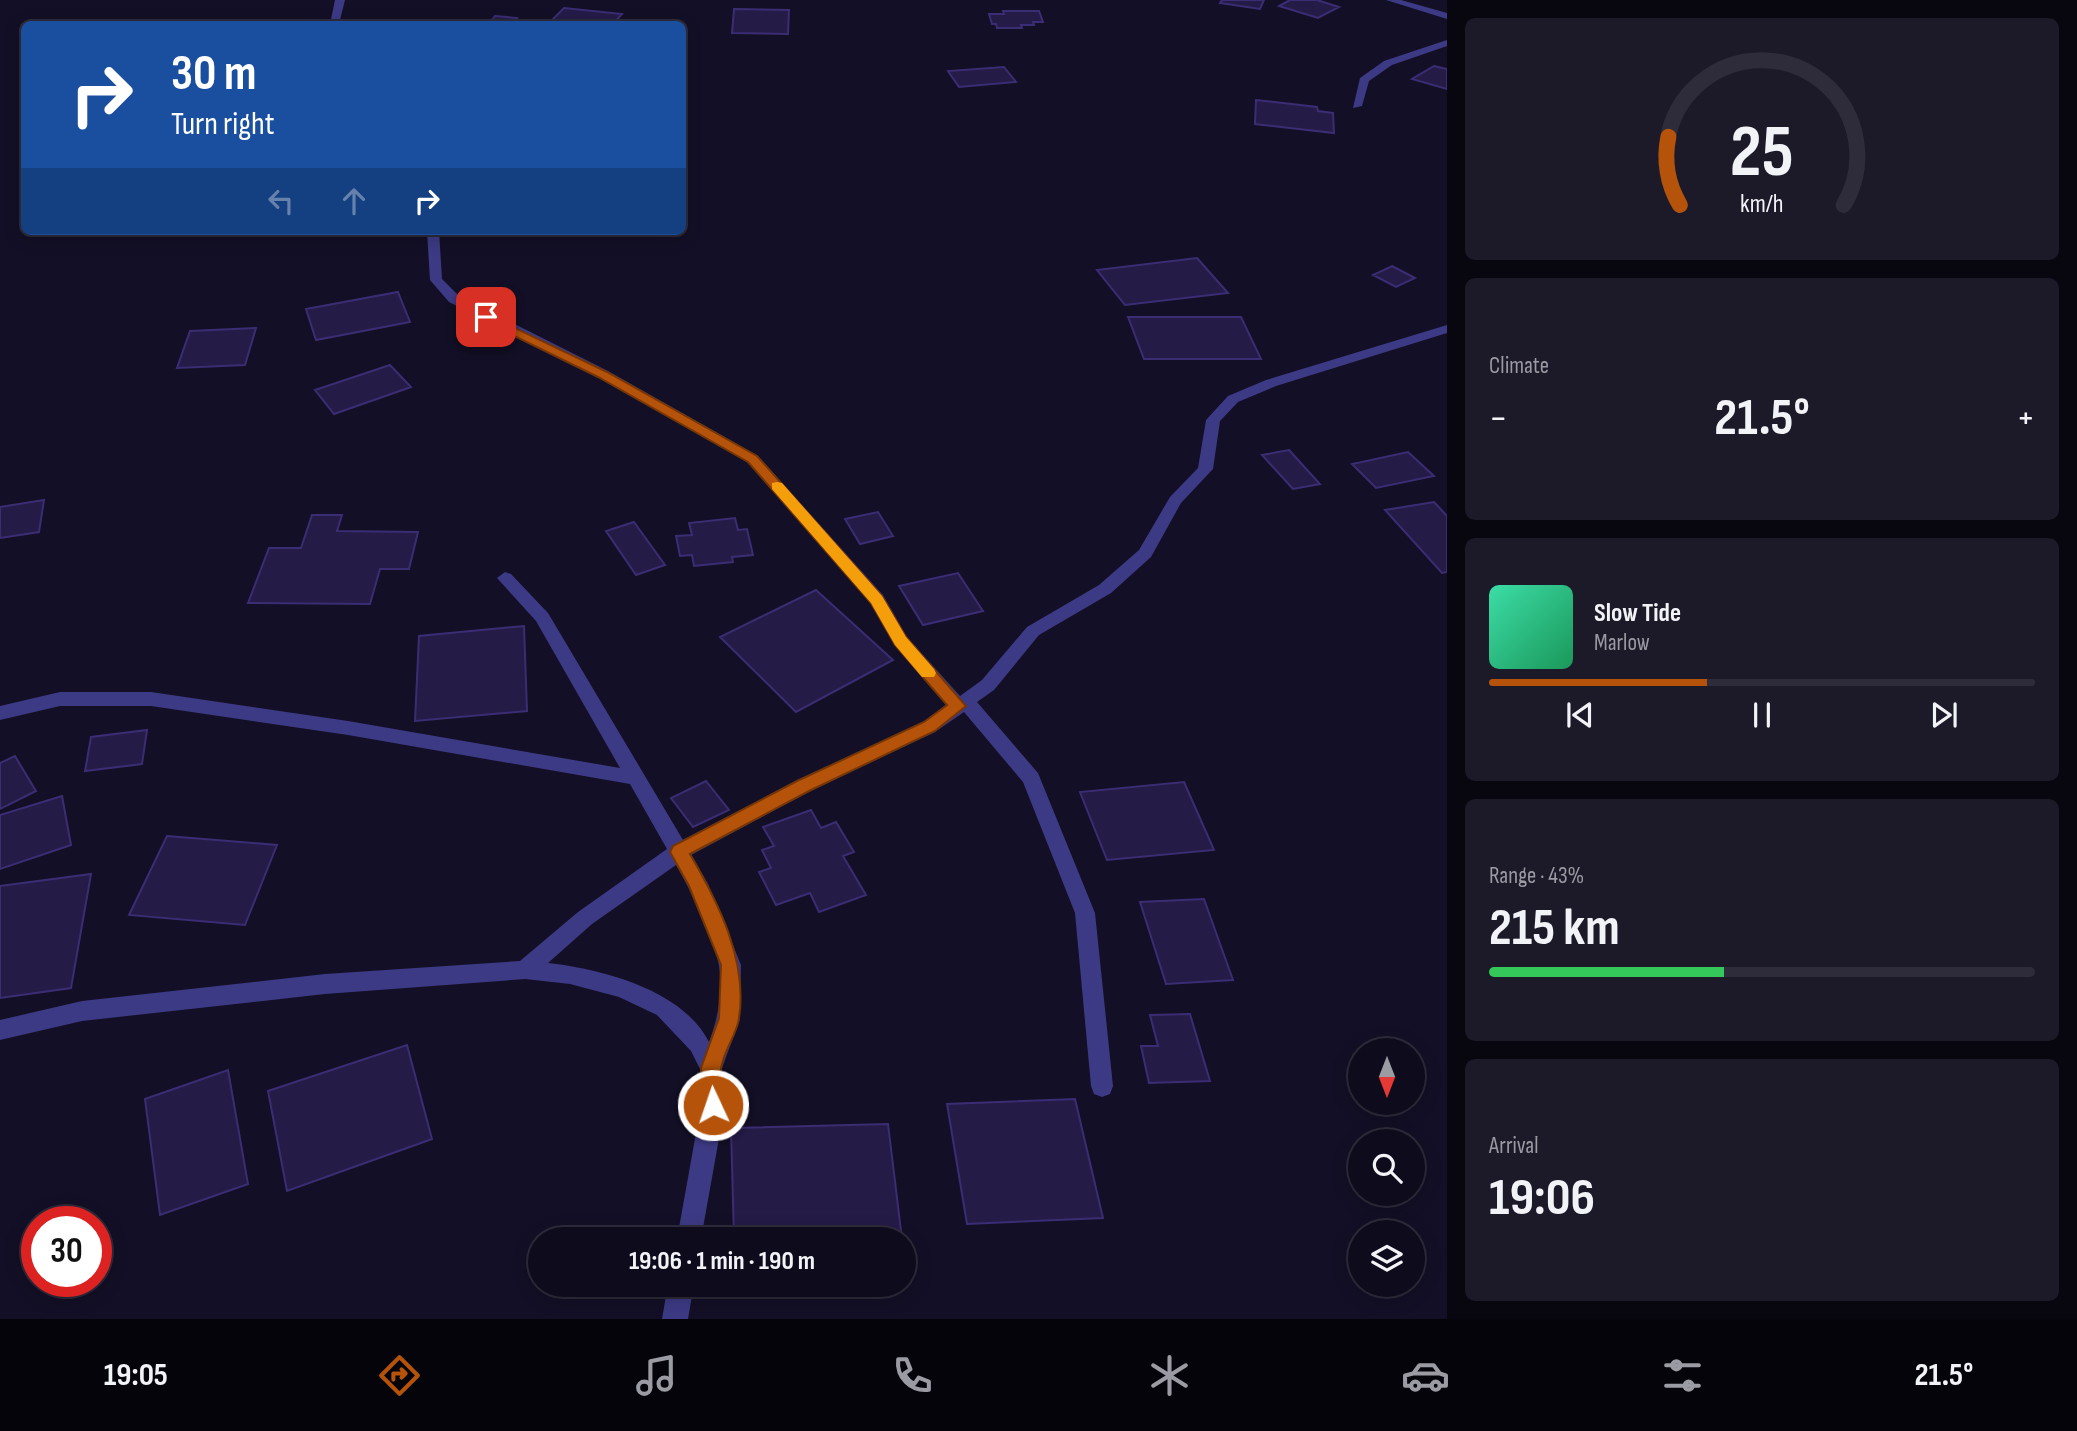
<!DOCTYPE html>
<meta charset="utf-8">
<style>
body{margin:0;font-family:"Sofia Sans Condensed",sans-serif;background:#1c1929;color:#f1f3f6;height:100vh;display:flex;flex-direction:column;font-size:26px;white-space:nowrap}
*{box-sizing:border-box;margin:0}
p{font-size:23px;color:#9b9ba3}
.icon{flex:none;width:38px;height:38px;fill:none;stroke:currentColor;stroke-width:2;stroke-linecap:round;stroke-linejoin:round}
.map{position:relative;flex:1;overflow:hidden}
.sheet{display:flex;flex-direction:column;gap:18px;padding:18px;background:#08060f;width:630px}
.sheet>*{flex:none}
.banner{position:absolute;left:21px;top:21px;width:665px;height:214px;border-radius:10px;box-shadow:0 4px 18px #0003,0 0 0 2px #2e2b3b;background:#1a4fa0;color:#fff;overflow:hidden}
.needle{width:46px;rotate:180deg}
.tools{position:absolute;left:1348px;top:1038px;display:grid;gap:14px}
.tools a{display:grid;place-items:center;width:77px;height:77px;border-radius:50%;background:#0e0b1c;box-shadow:0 4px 18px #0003,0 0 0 2px #2e2b3b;font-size:35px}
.speed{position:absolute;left:21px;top:1206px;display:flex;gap:14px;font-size:35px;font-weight:700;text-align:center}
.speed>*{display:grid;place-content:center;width:91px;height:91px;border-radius:50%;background:#0e0b1c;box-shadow:0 4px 18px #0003,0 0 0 2px #2e2b3b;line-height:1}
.speed .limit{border:10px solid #d22;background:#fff;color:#111}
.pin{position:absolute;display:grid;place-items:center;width:60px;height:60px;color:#fff;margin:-30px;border-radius:14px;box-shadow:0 4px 10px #0006}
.me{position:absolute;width:77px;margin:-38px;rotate:357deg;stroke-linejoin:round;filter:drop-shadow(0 0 5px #0008)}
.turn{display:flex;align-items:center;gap:24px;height:147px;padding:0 35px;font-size:32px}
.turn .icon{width:91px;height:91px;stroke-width:2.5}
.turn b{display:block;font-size:49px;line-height:60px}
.lanes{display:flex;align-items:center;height:66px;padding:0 35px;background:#0003;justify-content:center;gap:35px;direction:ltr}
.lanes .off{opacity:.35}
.big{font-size:52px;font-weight:700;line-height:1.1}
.sheet .widget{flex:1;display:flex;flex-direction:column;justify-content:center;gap:10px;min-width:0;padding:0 24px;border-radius:10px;background:#1c1929}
.sheet .dial{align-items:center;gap:0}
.dial svg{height:182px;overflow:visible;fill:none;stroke:#2e2b3b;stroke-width:7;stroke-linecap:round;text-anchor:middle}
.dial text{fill:#f1f3f6;stroke:none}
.song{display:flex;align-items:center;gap:21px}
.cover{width:84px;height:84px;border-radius:10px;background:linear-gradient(135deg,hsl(160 70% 55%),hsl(150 70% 35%))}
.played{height:7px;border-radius:4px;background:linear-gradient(90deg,#b45309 40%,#2e2b3b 40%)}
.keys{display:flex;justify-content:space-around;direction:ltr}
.heat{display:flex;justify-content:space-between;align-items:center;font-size:38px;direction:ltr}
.charge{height:10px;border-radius:5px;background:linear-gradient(90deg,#34c759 43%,#2e2b3b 0)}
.trip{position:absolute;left:528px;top:1227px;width:388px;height:70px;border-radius:35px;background:#0e0b1c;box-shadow:0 4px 18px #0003,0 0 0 2px #2e2b3b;font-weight:700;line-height:70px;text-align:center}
.tab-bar{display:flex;height:112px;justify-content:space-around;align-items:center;background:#06040b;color:#9b9ba3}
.tab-bar .icon{width:49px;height:49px}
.tab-bar .on{color:#b45309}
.tab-bar b{font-size:32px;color:#f1f3f6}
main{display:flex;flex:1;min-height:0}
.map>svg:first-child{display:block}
.building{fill:#241b47;stroke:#3b2d73;stroke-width:2}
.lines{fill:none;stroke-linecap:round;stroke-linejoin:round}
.minor{fill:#3d3a85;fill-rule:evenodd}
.route{fill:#b45309;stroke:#753606;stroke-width:2}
.slow{fill:#f59e0b}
</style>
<main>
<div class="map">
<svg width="1447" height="1319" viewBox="0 0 1447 1319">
<rect width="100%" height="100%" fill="#130f26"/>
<path class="building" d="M1222 0H1264L1260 9 1220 3Z
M1290 0H1317L1339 7 1318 18 1279 6Z
M564 8 622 14 613 24H548Z
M734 9 789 10 788 34 732 33Z
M1003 11H1039L1043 22H1033L1034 25H1021L1022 28H997L996 24H992L989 14H1004Z
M495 16 517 18 512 24H489Z
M1434 66 1447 69V89L1412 79Z
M1004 67 1016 82 959 87 948 71Z
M1256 100 1317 107 1318 111 1333 113 1334 133 1255 124Z
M1197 258 1228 293 1125 305 1097 270Z
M1392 266 1415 278 1396 287 1373 275Z
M398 292 410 322 316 340 306 309Z
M1128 317H1241L1261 359H1144Z
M256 328 245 365 177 368 190 331Z
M390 365 411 387 334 414 315 390Z
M1289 450 1320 484 1293 489 1262 455Z
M1408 452 1434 476 1376 488 1352 464Z
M44 500 39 532 0 538V507Z
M1434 502 1447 516V572L1442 573 1385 510Z
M878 512 893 536 860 544 845 519Z
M312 515H342L337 531 418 532 409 569H380L370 604 248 603 269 548H301Z
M735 518 738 530 747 529 753 555 732 557 733 562 694 566 692 555 680 556 676 536 692 535 689 523Z
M634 522 665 565 636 575 606 531Z
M958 573 983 611 923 625 899 586Z
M816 590 893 660 796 712 720 637Z
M524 626 527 711 415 721 419 636Z
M147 730 142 764 85 771 91 737Z
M15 756 36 791 0 809V763Z
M706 781 729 810 693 827 671 798Z
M1184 782 1214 850 1107 860 1080 792Z
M62 796 71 845 0 869V815Z
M811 810 821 828 836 822 854 852 843 856 866 895 819 912 810 893 776 905 759 872 771 868 762 850 774 846 763 827Z
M167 836 277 845 245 925 129 915Z
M91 874 71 988 0 998V886Z
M1204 899 1233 980 1166 984 1140 902Z
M1190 1014 1210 1081 1149 1083 1141 1046H1158L1150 1015Z
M407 1045 432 1139 287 1191 268 1091Z
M228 1070 248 1184 160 1215 145 1099Z
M1075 1099 1103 1218 967 1224 947 1104Z
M888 1124 902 1239H734L731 1128Z"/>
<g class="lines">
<path class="minor" d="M335 0H345L339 24H330Z
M1386 0H1401L1447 13V19Z
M1447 40V46L1392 65 1369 81 1362 106 1353 108 1360 78 1384 61Z
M427 231H439L442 279 459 296 608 371 758 456 883 595 907 637 960 696 982 680 1027 627 1099 585 1139 550 1170 497 1198 468 1206 420 1228 396 1266 380 1447 325V333L1276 386 1238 402 1220 421 1213 469 1181 503 1151 557 1111 593 1039 635 994 690 977 702 1038 773 1095 913 1113 1086 1110 1094 1102 1097 1094 1094 1091 1086 1075 913 1023 782 964 712 935 732 810 791 691 855 708 884 741 965 740 1019 722 1068 725 1105 701 1239H677L701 1105 700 1069 691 1051 657 1015 619 997 570 984 525 979 325 994 82 1021 0 1040V1020L82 1001 325 974 520 961 578 912 667 849 630 784 348 735 151 706H60L0 720V706L60 692H151L348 721 620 768 536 621 497 578 505 572 511 574 548 613 683 840 796 781 923 722 947 705 895 645 871 603 748 462 598 377 449 302 430 280ZM676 865C689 886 716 943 719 966 723 991 718 1019 709 1042 683 990 602 969 548 963L592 924Z
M668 1284H694L688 1319H662Z"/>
</g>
<path class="route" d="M486 314 607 372 757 456 882 596 906 637 966 706 935 731 809 791 690 854C718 902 748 961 739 1018 737 1035 723 1051 721 1069 720 1084 727 1098 721 1112L713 1115 706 1112 703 1105 701 1068 719 1018 721 965 689 886 670 852 673 846 797 781 924 722 947 705 895 645 871 603 748 462 598 377 482 320 480 317Z"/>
<path class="slow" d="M777 482 782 483 882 596 906 637 934 669 936 673 934 677H922L895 645 871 603 772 489V483Z"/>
</svg>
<div class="tools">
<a><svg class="needle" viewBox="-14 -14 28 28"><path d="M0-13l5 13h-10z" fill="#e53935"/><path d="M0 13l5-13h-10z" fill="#9b9ba3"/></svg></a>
<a><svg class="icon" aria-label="search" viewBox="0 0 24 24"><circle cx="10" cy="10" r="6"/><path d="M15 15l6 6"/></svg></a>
<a><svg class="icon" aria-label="layers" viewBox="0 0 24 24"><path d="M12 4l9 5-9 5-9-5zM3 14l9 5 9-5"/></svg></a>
</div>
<div class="speed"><div class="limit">30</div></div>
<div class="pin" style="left:486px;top:317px;background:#d93025"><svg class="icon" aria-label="arrive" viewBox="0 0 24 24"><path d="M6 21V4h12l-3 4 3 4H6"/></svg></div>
<svg class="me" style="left:713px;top:1105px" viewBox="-20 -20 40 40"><circle r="17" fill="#b45309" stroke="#fff" stroke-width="3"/><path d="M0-11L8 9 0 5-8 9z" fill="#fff"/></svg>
<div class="trip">19:06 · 1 min · 190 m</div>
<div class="banner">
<div class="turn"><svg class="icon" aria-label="right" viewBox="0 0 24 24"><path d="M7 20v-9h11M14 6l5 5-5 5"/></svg><div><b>30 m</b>Turn right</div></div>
<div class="lanes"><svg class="icon off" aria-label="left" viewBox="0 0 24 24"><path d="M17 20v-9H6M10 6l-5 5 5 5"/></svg><svg class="icon off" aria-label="ahead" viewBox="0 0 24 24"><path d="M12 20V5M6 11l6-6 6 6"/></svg><svg class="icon" aria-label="right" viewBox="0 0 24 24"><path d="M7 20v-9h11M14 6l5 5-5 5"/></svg></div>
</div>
</div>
<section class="sheet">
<div class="widget dial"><svg viewBox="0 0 100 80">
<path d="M14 69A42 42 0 1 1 86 69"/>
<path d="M14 69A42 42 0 0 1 9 39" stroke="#b45309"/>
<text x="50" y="56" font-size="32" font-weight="700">25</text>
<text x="50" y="72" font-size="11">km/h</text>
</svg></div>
<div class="widget"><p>Climate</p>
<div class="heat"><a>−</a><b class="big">21.5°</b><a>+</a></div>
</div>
<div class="widget">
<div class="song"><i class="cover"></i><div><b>Slow Tide</b><p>Marlow</p></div></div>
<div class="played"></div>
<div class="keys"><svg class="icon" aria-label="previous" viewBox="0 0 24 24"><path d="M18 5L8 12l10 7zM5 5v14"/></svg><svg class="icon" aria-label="pause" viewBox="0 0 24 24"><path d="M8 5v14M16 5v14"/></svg><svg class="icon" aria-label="next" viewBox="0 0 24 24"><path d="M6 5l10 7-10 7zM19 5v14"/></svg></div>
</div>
<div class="widget"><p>Range · 43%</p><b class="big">215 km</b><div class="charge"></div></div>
<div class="widget"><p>Arrival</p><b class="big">19:06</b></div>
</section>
</main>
<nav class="tab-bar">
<b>19:05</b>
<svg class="icon on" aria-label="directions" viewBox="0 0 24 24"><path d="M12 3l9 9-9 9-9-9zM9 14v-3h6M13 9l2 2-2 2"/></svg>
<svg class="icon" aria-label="music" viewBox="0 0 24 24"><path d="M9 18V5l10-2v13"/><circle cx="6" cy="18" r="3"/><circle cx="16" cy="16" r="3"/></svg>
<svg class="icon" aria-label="phone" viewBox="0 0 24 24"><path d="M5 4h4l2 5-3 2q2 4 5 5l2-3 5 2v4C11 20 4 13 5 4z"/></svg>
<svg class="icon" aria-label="climate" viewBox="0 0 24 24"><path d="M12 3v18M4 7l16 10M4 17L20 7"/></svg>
<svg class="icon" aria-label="car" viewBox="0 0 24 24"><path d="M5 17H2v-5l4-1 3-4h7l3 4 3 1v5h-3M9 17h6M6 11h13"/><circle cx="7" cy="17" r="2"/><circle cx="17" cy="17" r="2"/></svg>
<svg class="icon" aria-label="filters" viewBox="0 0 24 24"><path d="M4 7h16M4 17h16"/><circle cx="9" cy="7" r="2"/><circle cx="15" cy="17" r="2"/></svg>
<b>21.5°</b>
</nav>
